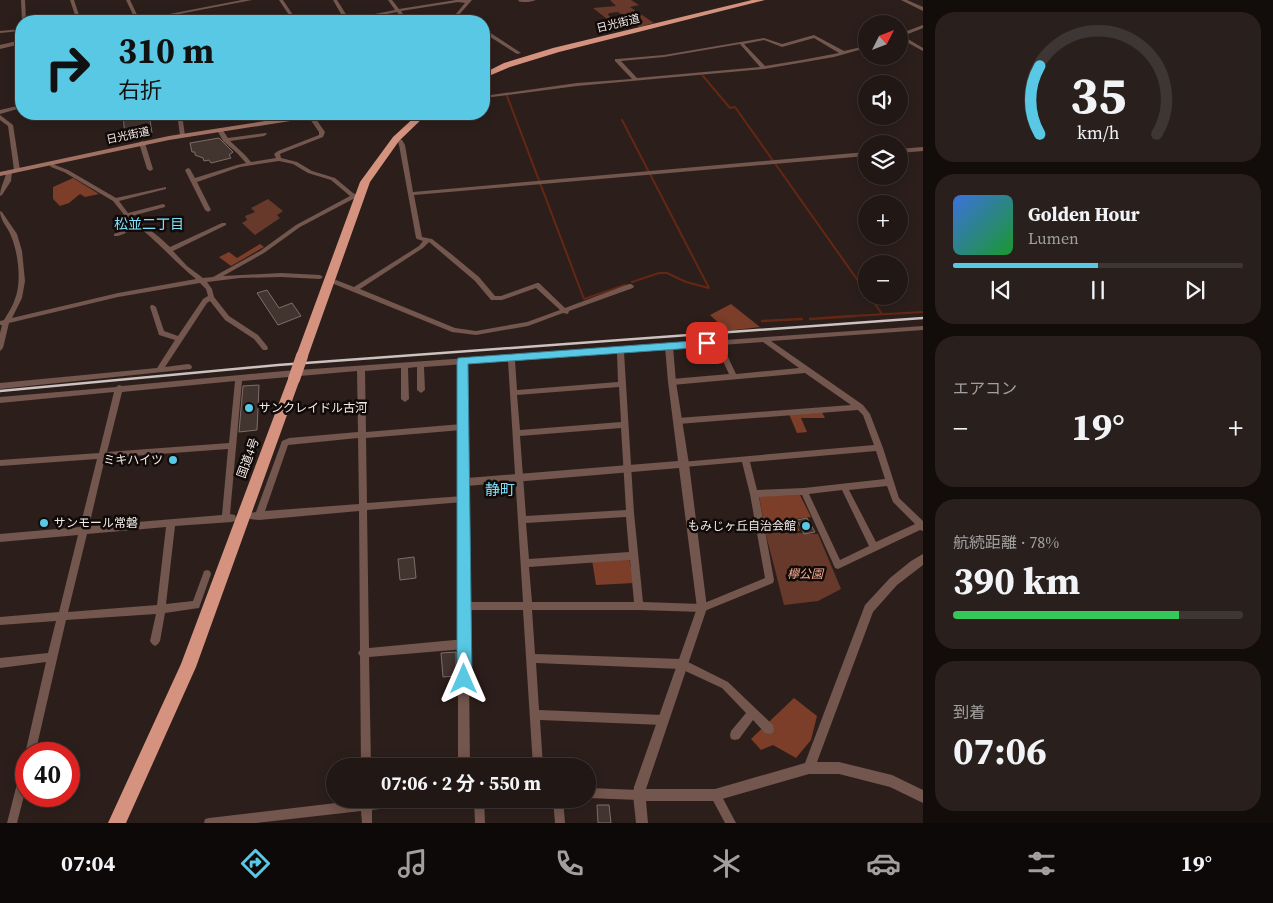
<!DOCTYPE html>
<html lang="ja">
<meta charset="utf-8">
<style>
body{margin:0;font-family:"Source Serif 4","Noto Sans JP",serif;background:#29201d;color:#f1f3f6;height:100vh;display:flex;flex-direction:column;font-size:19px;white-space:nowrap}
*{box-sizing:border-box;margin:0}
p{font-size:16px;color:#a29fa0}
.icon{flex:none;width:28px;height:28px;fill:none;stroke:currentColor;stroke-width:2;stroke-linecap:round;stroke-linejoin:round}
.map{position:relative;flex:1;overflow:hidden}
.side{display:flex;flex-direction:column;gap:12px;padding:12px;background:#120d0b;width:350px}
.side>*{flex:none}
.banner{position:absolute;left:15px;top:15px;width:475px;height:105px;border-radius:20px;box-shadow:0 2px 12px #0003,0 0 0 1px #3e3634;background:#59c8e5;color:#111;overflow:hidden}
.needle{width:32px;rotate:48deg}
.tools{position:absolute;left:858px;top:15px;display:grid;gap:10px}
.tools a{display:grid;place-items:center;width:50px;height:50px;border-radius:50%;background:#211714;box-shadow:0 2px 12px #0003,0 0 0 1px #3e3634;font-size:25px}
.speed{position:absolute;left:15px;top:742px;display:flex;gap:10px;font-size:25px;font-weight:700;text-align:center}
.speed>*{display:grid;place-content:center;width:65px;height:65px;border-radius:50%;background:#211714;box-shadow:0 2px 12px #0003,0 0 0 1px #3e3634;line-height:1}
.speed .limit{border:8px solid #d22;background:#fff;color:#111}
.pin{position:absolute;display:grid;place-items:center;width:42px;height:42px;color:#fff;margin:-21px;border-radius:10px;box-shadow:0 2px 8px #0006}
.me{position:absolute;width:55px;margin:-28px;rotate:0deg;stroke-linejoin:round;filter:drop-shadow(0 0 4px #0008)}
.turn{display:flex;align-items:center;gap:18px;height:105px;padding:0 20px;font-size:22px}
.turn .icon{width:65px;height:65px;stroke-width:2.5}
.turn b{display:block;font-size:35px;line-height:42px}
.big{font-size:38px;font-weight:700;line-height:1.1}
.side .card{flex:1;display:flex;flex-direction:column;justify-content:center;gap:8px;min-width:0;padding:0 18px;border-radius:20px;background:#29201d}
.side .dial{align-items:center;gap:0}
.dial svg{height:130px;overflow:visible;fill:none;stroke:#3e3634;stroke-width:7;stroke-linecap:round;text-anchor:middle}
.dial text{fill:#f1f3f6;stroke:none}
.song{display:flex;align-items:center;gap:15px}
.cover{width:60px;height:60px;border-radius:8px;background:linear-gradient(135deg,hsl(220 70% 55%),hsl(130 70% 35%))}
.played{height:5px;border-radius:2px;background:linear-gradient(90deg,#59c8e5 50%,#3e3634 50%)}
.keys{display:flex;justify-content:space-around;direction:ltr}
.heat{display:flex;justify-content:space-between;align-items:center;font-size:28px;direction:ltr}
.charge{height:8px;border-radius:4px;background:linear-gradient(90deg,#34c759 78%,#3e3634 0)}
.trip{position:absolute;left:326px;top:758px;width:270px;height:50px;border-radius:25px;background:#211714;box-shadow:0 2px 12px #0003,0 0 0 1px #3e3634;font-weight:700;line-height:50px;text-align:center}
.tab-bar{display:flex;height:80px;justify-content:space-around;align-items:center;background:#0d0908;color:#a29fa0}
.tab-bar .icon{width:35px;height:35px}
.tab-bar .current{color:#59c8e5}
.tab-bar b{font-size:22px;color:#f1f3f6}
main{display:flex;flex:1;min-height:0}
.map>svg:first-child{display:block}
.green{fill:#67392b}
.forest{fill:#7c3d29}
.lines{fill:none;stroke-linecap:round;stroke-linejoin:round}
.stream-far1{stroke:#642714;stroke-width:2}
.stream{stroke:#642714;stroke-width:2.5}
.building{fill:#42342f;stroke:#7e6e69}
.minor{fill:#73564d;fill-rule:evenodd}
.tertiary{fill:#73564d;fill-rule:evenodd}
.secondary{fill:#a17264;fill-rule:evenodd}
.trunk{fill:#d5927e;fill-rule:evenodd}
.rail{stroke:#ccc2bf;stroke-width:2.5}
.trunk-bridge{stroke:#d5927e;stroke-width:12}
.route{fill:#59c8e5;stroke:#3a8295}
.poi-dot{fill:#59c8e5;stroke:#100a09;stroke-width:2}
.labels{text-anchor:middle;stroke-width:5;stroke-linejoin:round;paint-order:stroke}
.far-street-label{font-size:11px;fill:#f3eae7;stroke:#100a09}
.poi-label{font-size:12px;fill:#f3eae7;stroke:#100a09;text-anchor:start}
.street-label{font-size:12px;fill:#f3eae7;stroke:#100a09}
.park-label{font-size:12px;font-style:italic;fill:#faac94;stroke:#100a09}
.neighbourhood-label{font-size:14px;fill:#7de0fb;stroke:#100a09}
.quarter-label{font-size:15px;fill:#7de0fb;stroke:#100a09}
</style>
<main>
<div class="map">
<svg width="923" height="823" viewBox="0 0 923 823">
<rect width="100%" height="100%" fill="#2c1f1b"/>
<path class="green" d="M610 0H631L639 5 630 7 654 23 639 27 618 12 609 13 608 15 612 18 607 19 593 8 616 6Z
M268 199 283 211 277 215 280 218 255 235 242 223 247 220 245 216 255 212 251 208Z
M765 531 818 534 841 589 818 601 784 605Z"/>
<path class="forest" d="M73 178 99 194 85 197 80 194 69 203 60 206 53 199V187Z
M260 244 264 247 231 266 219 257 229 252 237 258Z
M731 304 760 327 727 331 710 315Z
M822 412 825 418H801L807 432 797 433 789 414Z
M800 495 811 517 795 519 800 531 765 529 759 496Z
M629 558 634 583 596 585 592 560Z
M794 698 817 716 811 740 796 758 773 745 761 750 751 739Z"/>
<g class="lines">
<path class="stream-far1" d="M703 76 730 108 735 107 866 292
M507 96 584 299 625 285
M622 120 709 288
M632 282 659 273H667L686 282 709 288
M869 296 882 314
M835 317 923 312"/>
<path class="stream" d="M810 319 855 316
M762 321 802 319"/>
</g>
<path class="building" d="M123 114H149L152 133 125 137Z
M219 138 233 152 229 155 231 158 211 163 209 160 204 161 203 158 195 155V152H192L190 143Z
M267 290 279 308 292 303 301 316 278 325 257 293Z
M259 385 257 430 239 432 243 386Z
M807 518 815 532 804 534 797 520Z
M414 557 416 578 400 580 398 559Z
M456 652V676L443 677 441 653Z
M597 805H609L611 823H598Z"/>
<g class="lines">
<path class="minor" d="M21 0H25L26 21H22Z
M70 0H74L81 21H77Z
M126 0H130L140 21H136Z
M333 0H337L349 19 395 10 388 0H392L399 9 456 0H472L458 16 468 21H463L456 19 454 21H450L465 3 458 2 401 11 408 21H404L397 12 352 21H345Z
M519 0H536C532 2 522 3 518 1Z
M170 14 172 15 175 21H171L168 15Z
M923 25V28L903 36 923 48V51L899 38V34Z
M21 29V31L0 33V31Z
M484 30H486L521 53 517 54 484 33Z
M814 35 844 51 866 46V48L834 57 764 69 577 86 484 98V96L577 83 632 79 615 61V59H617L664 55 764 38 782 44ZM814 38 839 53 802 60 765 66 744 44 764 40 782 47ZM740 44 760 67 637 78 621 61 664 57Z
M21 105V108L0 114V110Z
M177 114H182L185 136 180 135Z
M278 114H283L287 120 286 121H282Z
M312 114H315L316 119 325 132 323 137 282 153 280 154 281 158 297 162 312 171 335 178 353 193 361 197 358 199 355 198 300 227 264 253 223 276 281 273 320 275 323 277 320 279 281 277 240 278 207 282 212 289 214 297 229 316 258 335 267 346 268 348 267 350H263L254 339 225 320 210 301 207 303 165 367 188 364 191 365 192 367 191 369 0 389V383L157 368 175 340 159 335 150 307 151 305H153L156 307 164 331 178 336 203 299 208 296 206 289 200 283 118 297 9 323 3 348 0 351V333L2 325H0V321L4 320C8 313 13 306 15 299 22 282 18 252 11 236 8 227 0 221 0 211L2 212 17 234 22 251 25 281 22 298 12 318 118 293 196 279C176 263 160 244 140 228L118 236H114V234L136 225 125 216 113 201 64 172 51 167 48 163 49 162H53L55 165 68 170 116 198 166 187V189L119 201 128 213 163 204 165 205V207L132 216 159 237 170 247 222 223H226V225L173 251 187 266 203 278 213 277 260 251 296 225 350 196 331 180 308 173 293 164 279 161 240 167 197 182 211 210 208 212 205 210 185 170 188 168 190 169 195 178 237 165 246 163 237 153 223 141 217 130 220 128 222 129 228 138 266 133 267 134 264 136 230 141 245 155 251 162 276 158 274 154 278 151 319 135V132L310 119V115Z
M0 115 13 125 20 170 19 171 17 172 14 170 8 126 0 120Z
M394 138 402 140 405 145 413 192 866 152V156L414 195 422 237 432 239 450 253 479 277 495 296H501L537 283H539L565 308 629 284H631L634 286 633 288 569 311 568 314 563 313 528 326 476 335 452 332 334 284 333 282 336 280 354 287 419 246 423 241 417 239 416 238 399 145 398 142 394 140ZM429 242 475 281 491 300H502L536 288 560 310 527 322 476 331 455 328 360 289 423 248Z
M142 141 145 143 153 169 152 170 150 171 147 169 139 143Z
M923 147V151L899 153V149Z
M9 170 12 172 11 181 2 195 0 196C0 187 5 181 6 172Z
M923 326V330L771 341 863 405 870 414 883 448 899 498 923 521V531L920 530 838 569 835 568 802 495 759 497 774 580 773 583 702 612 639 610H532L535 654 682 659 728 682 773 725 774 729 773 733 769 734 765 733 753 720 739 739 735 740 731 739 730 735 731 731 746 713 722 688 681 669 536 663 539 710 663 715 667 716 668 720 667 724 663 725 540 720 543 766H533L523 610H465L462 609 460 606 462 603 465 602H523L508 361 424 367 425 390 421 393 417 390V367L408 368 409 399 405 402 401 399V368L365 371 366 432 462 424 465 425 466 427 465 429 462 430 366 438 367 503 463 496 466 497 467 499 466 501 463 502 367 510 369 648 465 639 468 641 470 644 468 647 465 649 369 657 371 766H361L360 656 358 653 360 650 359 511 259 520 250 519 249 516 250 513 256 512 282 441 289 438 358 432 357 371 242 381 230 514 235 515 236 518 235 521 232 522 175 526 166 604 193 601 203 574 204 571 207 570 210 571 211 574 199 608 165 613 160 641 158 644 155 646 152 644 150 641 156 614 66 620 35 754H26V757L25 754 46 662 0 668V658L48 653 56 621 0 625V617L59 612 78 535 0 542V534L80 527 97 459 0 466V460L99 453 114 392 0 403V397L116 387 119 385 122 386 284 371ZM763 342 799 368 736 374 727 355 725 354 721 357 729 374 672 379 668 382 672 385 805 373 851 405 678 418 675 419 674 421 675 423 678 424 858 410 863 415 874 445 681 462 680 464 681 466 684 467 742 462 750 494 765 578 702 604 643 602 634 513 624 352ZM617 353 618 382 517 390 515 360ZM235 381 229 443 107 452 122 392ZM619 387 621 422 520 430 517 395ZM621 428 626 510 526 516 520 436ZM358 438 359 504 265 511 288 445ZM228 449 222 515 89 526 105 458ZM876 451 885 479 804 488 757 490 750 462ZM887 486 893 502 915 524 876 542 849 490ZM842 490 869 546 840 560 809 494ZM626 517 629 552 529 559 526 523ZM166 527 157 605 68 612 87 534ZM630 560 634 602H532L529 567Z
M26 763V788L17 823H7L21 768 22 764Z
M588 788 639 790 643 791 644 795 643 799 639 800 588 798Z
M715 790 719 791 736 823H725L710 795 711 791Z
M361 799H424L423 803 419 804 372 810V823H362L361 811 256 823H204L205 819 209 818 361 800Z
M474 799H484L485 823H475Z
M553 799H563L565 823H555Z"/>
<path class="tertiary" d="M242 0H252L143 21H133Z
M279 0H283L297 21H293Z
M901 0H907L923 7V11Z
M21 40V44L0 49V45Z
M669 344 673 347 676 382 689 464 707 608 646 789H715L805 763 865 605 890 578 911 561 923 554V565L897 585 873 612 817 762H839L892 775 923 790V803L890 787 839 774H809L715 801H646L648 823H636L633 795 634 787 697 608 679 468 467 486 470 766H458V361L462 358 466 361 467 478 678 461 668 382 665 347Z"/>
<path class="secondary" d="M310 114H325L322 116 169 140 0 176V172L169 136Z"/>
<path class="trunk" d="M752 0H765L559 52 510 67 484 78V73L504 63 553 48Z
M418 114H427L399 141 370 182 308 356 306 359H298L296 356 360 182 393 137Z
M294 374 298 376 300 379 196 667 126 823H108L181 664 288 379 290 376Z"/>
<path class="rail" d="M0 391 278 365 923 318"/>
<path class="trunk-bridge" d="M294 379 302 356"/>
</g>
<path class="route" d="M707 340 712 343 707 347 468 364 472 679 470 684 464 686 459 684 457 679V361L458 358Z"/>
<g class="poi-dot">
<circle cx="249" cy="408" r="5"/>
<circle cx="173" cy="460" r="5"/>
<circle cx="44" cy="523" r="5"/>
<circle cx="806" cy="526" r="5"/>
</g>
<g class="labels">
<g class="far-street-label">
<text transform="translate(618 23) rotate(-14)" y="4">日光街道</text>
<text transform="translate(128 135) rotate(-12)" y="4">日光街道</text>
</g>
<g class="poi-label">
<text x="259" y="412">サンクレイドル古河</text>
<text x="163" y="464" text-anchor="end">ミキハイツ</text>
<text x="54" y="527">サンモール常磐</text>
<text x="796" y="530" text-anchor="end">もみじヶ丘自治会館</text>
</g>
<g class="street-label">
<text transform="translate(248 458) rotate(-70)" y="4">国道4号</text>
</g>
<g class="park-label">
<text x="805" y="578">欅公園</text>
</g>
<g class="neighbourhood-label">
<text x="149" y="229">松並二丁目</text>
</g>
<g class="quarter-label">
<text x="500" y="495">静町</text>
</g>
</g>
</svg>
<div class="tools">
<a><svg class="needle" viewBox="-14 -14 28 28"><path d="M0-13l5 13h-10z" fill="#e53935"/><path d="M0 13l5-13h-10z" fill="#a29fa0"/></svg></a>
<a><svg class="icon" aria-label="sound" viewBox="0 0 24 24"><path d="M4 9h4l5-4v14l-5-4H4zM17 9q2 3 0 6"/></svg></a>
<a><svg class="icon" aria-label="layers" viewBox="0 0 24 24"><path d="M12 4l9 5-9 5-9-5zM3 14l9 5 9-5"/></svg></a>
<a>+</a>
<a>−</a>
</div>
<div class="speed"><div class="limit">40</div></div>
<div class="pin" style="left:707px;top:343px;background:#d93025"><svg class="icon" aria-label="arrive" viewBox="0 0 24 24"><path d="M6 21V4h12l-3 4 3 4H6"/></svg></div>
<svg class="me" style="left:464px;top:679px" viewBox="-20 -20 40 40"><path d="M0-17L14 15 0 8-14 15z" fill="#59c8e5" stroke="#fff" stroke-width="4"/></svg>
<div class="trip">07:06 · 2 分 · 550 m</div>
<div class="banner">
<div class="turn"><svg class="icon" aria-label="right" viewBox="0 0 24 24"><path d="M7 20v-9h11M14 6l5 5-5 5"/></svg><div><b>310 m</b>右折</div></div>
</div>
</div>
<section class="side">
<div class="card dial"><svg viewBox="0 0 100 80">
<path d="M14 69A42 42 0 1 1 86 69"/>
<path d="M14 69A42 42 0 0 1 14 27" stroke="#59c8e5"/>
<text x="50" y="56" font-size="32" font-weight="700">35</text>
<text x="50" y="72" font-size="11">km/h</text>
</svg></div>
<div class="card">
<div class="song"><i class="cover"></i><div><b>Golden Hour</b><p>Lumen</p></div></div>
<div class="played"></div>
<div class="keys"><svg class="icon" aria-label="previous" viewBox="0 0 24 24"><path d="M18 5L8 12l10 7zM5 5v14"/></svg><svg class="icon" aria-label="pause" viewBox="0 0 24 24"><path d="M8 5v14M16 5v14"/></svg><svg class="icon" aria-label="next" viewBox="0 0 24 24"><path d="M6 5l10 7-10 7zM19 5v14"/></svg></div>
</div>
<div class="card"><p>エアコン</p>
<div class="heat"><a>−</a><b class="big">19°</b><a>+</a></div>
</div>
<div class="card"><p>航続距離 · 78%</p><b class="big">390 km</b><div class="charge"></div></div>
<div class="card"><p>到着</p><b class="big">07:06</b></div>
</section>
</main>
<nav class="tab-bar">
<b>07:04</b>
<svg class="icon current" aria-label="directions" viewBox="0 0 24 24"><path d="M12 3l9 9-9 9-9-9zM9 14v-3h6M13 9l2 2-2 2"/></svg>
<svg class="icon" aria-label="music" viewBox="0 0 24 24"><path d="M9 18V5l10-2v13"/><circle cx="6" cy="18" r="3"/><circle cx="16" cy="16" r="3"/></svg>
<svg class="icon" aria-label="phone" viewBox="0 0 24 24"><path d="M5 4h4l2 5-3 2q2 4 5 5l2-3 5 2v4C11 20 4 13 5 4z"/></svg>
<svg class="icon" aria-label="climate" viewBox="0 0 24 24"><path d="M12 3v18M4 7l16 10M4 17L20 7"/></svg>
<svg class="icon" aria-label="car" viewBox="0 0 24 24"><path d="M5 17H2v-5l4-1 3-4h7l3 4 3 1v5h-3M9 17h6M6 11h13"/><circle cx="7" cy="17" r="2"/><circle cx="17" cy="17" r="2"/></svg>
<svg class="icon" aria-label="filters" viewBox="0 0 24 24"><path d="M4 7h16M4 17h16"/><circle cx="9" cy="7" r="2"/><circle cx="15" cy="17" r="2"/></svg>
<b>19°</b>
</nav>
